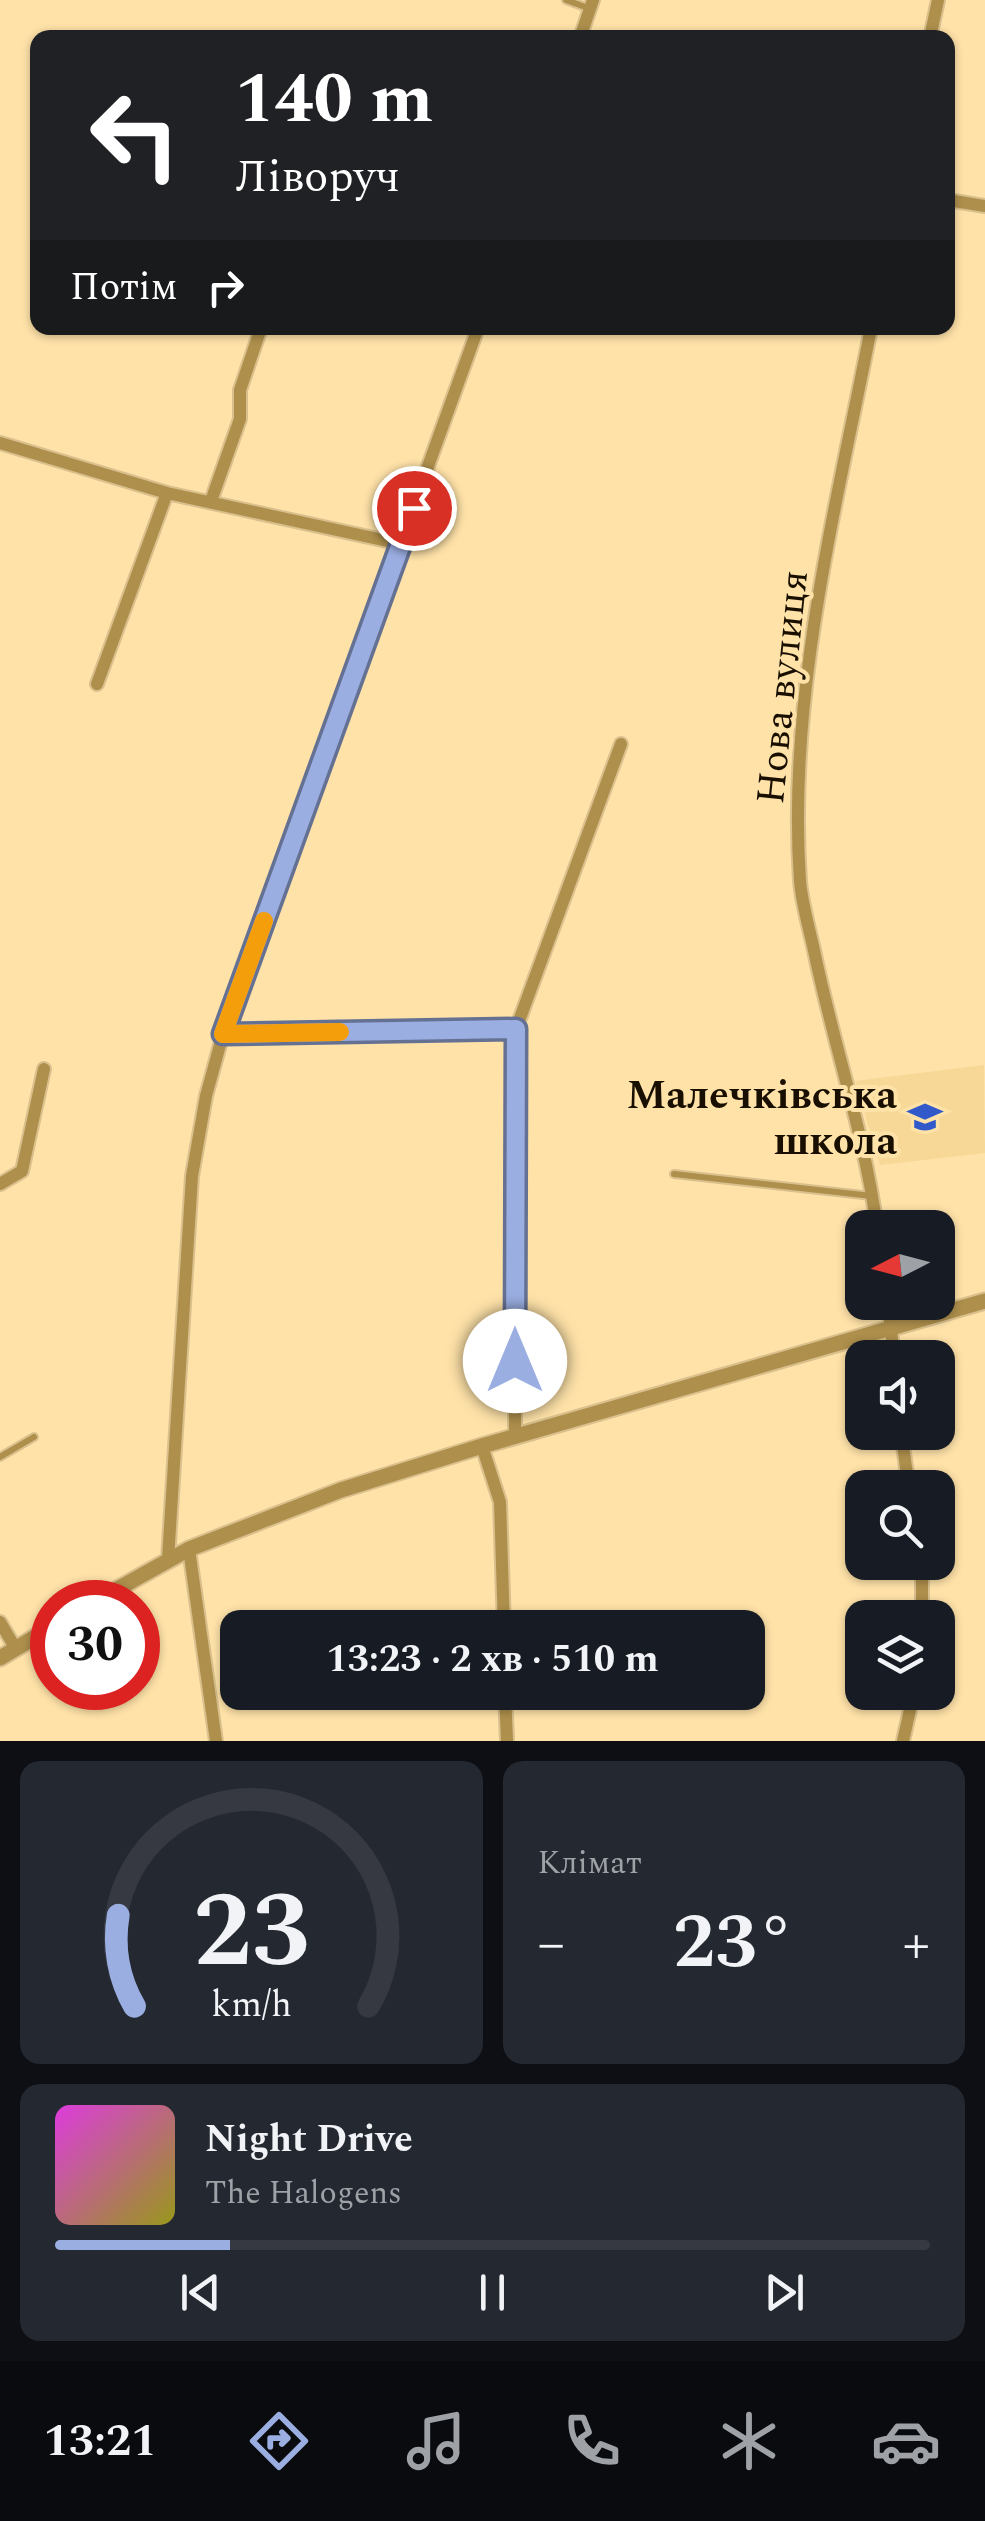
<!DOCTYPE html>
<html lang="uk">
<meta charset="utf-8">
<style>
body{margin:0;font-family:Spectral,serif;background:#242831;color:#f1f3f6;height:100vh;display:flex;flex-direction:column;font-size:38px;white-space:nowrap}
*{box-sizing:border-box;margin:0}
p{font-size:32px;color:#9ea1a6}
.icon{flex:none;width:55px;height:55px;fill:none;stroke:currentColor;stroke-width:2;stroke-linecap:round;stroke-linejoin:round}
.map{position:relative;height:1741px;overflow:hidden}
.panel{display:flex;flex-direction:column;gap:20px;padding:20px;background:#0d0f14;flex:1}
.panel>*{flex:none}
.top-card{position:absolute;left:30px;top:30px;width:925px;height:305px;border-radius:20px;box-shadow:0 2px 8px #0004;background:#202124;color:#fff;overflow:hidden}
.needle{width:65px;rotate:264deg}
.controls{position:absolute;left:845px;top:1210px;display:grid;gap:20px}
.controls a{display:grid;place-items:center;width:110px;height:110px;border-radius:20px;background:#171b24;box-shadow:0 2px 8px #0004;font-size:50px}
.speed{position:absolute;left:30px;top:1580px;display:flex;gap:20px;font-size:50px;font-weight:700;text-align:center}
.speed>*{display:grid;place-content:center;width:130px;height:130px;border-radius:50%;background:#171b24;box-shadow:0 2px 8px #0004;line-height:1}
.speed .limit{border:15px solid #d22;background:#fff;color:#111}
.pin{position:absolute;display:grid;place-items:center;width:85px;height:85px;color:#fff;margin:-42px;border:5px solid #fff;border-radius:50%;box-shadow:0 2px 10px #0007}
.me{position:absolute;width:110px;margin:-55px;rotate:0deg;stroke-linejoin:round;filter:drop-shadow(0 0 8px #0008)}
.turn{display:flex;align-items:center;gap:35px;height:210px;padding:0 40px;font-size:45px}
.turn .icon{width:130px;height:130px;stroke-width:2.5}
.turn b{display:block;font-size:70px;line-height:85px}
.then{display:flex;align-items:center;height:95px;padding:0 40px;background:#0003;gap:20px;font-size:38px}
.big{font-size:75px;font-weight:700;line-height:1.1}
.panel .widget{flex:1;display:flex;flex-direction:column;justify-content:center;gap:15px;min-width:0;padding:0 35px;border-radius:20px;background:#242831}
.panel .dial{align-items:center;gap:0}
.dial svg{height:260px;overflow:visible;fill:none;stroke:#363941;stroke-width:7;stroke-linecap:round;text-anchor:middle}
.dial text{fill:#f1f3f6;stroke:none}
.song{display:flex;align-items:center;gap:30px}
.cover{width:120px;height:120px;border-radius:15px;background:linear-gradient(135deg,hsl(300 70% 55%),hsl(60 70% 35%))}
.played{height:10px;border-radius:5px;background:linear-gradient(90deg,#9baee2 20%,#363941 20%)}
.keys{display:flex;justify-content:space-around;direction:ltr}
.heat{display:flex;justify-content:space-between;align-items:center;font-size:55px;direction:ltr}
.panel .tiles{flex:1;display:grid;gap:20px;grid-template-columns:1fr 1fr}
.widget:last-child{grid-column:span 2}
.trip{position:absolute;left:220px;top:1610px;width:545px;height:100px;border-radius:20px;background:#171b24;box-shadow:0 2px 8px #0004;font-weight:700;line-height:100px;text-align:center}
.menu{display:flex;height:160px;justify-content:space-around;align-items:center;background:#090b0e;color:#9ea1a6}
.menu .icon{width:70px;height:70px}
.menu .on{color:#9baee2}
.menu b{font-size:45px;color:#f1f3f6}
.map>svg:first-child{display:block}
.built{fill:#f7d896}
.lines{fill:none;stroke-linecap:round;stroke-linejoin:round}
.service-casing{stroke:#d9c08d;stroke-width:10}
.minor-casing{stroke:#d9c08d;stroke-width:16}
.tertiary-casing{stroke:#d9c08d;stroke-width:19}
.service{stroke:#ae8f4c;stroke-width:6}
.minor{stroke:#ae8f4c;stroke-width:12}
.tertiary{stroke:#ae8f4c;stroke-width:15}
.route-casing{stroke:#657193;stroke-width:25}
.route{stroke:#9baee2;stroke-width:18}
.slow{stroke:#f59e0b;stroke-width:18}
.labels{text-anchor:middle;stroke-width:8;stroke-linejoin:round;paint-order:stroke}
.street-label{font-size:40px;fill:#190f00;stroke:#fee2a8}
.poi-label{font-size:40px;font-weight:bold;fill:#190f00;stroke:#fee2a8;text-anchor:end}
</style>
<div class="map">
<svg width="985" height="1741" viewBox="0 0 985 1741">
<rect width="100%" height="100%" fill="#fee2a8"/>
<path class="built" d="M984 1065 985 1153 880 1165 855 1081Z"/>
<g class="lines">
<g class="service-casing">
<path id="service" d="M566 0 588 8
M674 1174 872 1196
M0 1457 34 1437"/>
</g>
<g class="minor-casing">
<path id="minor" d="M580 38 593 0
M930 38 938 0
M948 200 985 206
M871 328C836 509 787 695 800 881 802 905 810 931 815 955 834 1046 865 1136 877 1228
M0 443 167 493 401 544
M211 501 240 419V390L261 328
M97 684 167 493
M223 1034 516 1029
M0 1184 22 1171 44 1069
M888 1302 894 1358
M901 1432 909 1488
M515 1437 516 1029 621 744
M482 1446 500 1502 504 1628
M189 1549 216 1741
M168 1559 192 1176 206 1096 223 1034 478 328
M922 1562V1618
M0 1622 16 1649
M505 1692 507 1741
M903 1741 914 1692"/>
</g>
<g class="tertiary-casing">
<path id="tertiary" d="M94 1602 189 1549 341 1490 482 1446 985 1301
M0 1658 52 1627"/>
</g>
<use href="#service" class="service"/>
<use href="#minor" class="minor"/>
<use href="#tertiary" class="tertiary"/>
</g>
<g class="lines">
<g class="route-casing">
<path id="route" d="M414 508 223 1034 516 1029 515 1361"/>
</g>
<use href="#route" class="route"/>
<path class="slow" d="M264 921 223 1034 340 1032"/>
</g>
<defs>
<g id="school-bare" transform="scale(2.7)"><path d="M0-5L7-2L0 1L-7-2ZM-4 1L0 2.5L4 1V4Q0 6-4 4Z" fill="#3159c9" stroke="#fee2a8" stroke-width="2.5" paint-order="stroke"/></g>
</defs>
<g fill-rule="evenodd">
<use href="#school-bare" x="925" y="1117"/>
</g>
<g class="labels">
<g class="street-label">
<text transform="translate(781 687) rotate(-84)" y="14">Нова вулиця</text>
</g>
<g class="poi-label">
<text x="897" y="1108">Малечківська<tspan x="897" dy="46">школа</tspan></text>
</g>
</g>
</svg>
<div class="controls">
<a><svg class="needle" viewBox="-14 -14 28 28"><path d="M0-13l5 13h-10z" fill="#e53935"/><path d="M0 13l5-13h-10z" fill="#9ea1a6"/></svg></a>
<a><svg class="icon" aria-label="sound" viewBox="0 0 24 24"><path d="M4 9h4l5-4v14l-5-4H4zM17 9q2 3 0 6"/></svg></a>
<a><svg class="icon" aria-label="search" viewBox="0 0 24 24"><circle cx="10" cy="10" r="6"/><path d="M15 15l6 6"/></svg></a>
<a><svg class="icon" aria-label="layers" viewBox="0 0 24 24"><path d="M12 4l9 5-9 5-9-5zM3 14l9 5 9-5"/></svg></a>
</div>
<div class="speed"><div class="limit">30</div></div>
<div class="pin" style="left:414px;top:508px;background:#d93025"><svg class="icon" aria-label="arrive" viewBox="0 0 24 24"><path d="M6 21V4h12l-3 4 3 4H6"/></svg></div>
<svg class="me" style="left:515px;top:1361px" viewBox="-20 -20 40 40"><circle r="19" fill="#fff"/><path d="M0-13L10 11 0 6-10 11z" fill="#9baee2"/></svg>
<div class="trip">13:23 · 2 хв · 510 m</div>
<div class="top-card">
<div class="turn"><svg class="icon" aria-label="left" viewBox="0 0 24 24"><path d="M17 20v-9H6M10 6l-5 5 5 5"/></svg><div><b>140 m</b>Ліворуч</div></div>
<div class="then">Потім<svg class="icon" aria-label="right" viewBox="0 0 24 24"><path d="M7 20v-9h11M14 6l5 5-5 5"/></svg></div>
</div>
</div>
<section class="panel">
<div class="tiles">
<div class="widget dial"><svg viewBox="0 0 100 80">
<path d="M14 69A42 42 0 1 1 86 69"/>
<path d="M14 69A42 42 0 0 1 9 41" stroke="#9baee2"/>
<text x="50" y="56" font-size="32" font-weight="700">23</text>
<text x="50" y="72" font-size="11">km/h</text>
</svg></div>
<div class="widget"><p>Клімат</p>
<div class="heat"><a>−</a><b class="big">23°</b><a>+</a></div>
</div>
<div class="widget">
<div class="song"><i class="cover"></i><div><b>Night Drive</b><p>The Halogens</p></div></div>
<div class="played"></div>
<div class="keys"><svg class="icon" aria-label="previous" viewBox="0 0 24 24"><path d="M18 5L8 12l10 7zM5 5v14"/></svg><svg class="icon" aria-label="pause" viewBox="0 0 24 24"><path d="M8 5v14M16 5v14"/></svg><svg class="icon" aria-label="next" viewBox="0 0 24 24"><path d="M6 5l10 7-10 7zM19 5v14"/></svg></div>
</div>
</div>
</section>
<nav class="menu">
<b>13:21</b>
<svg class="icon on" aria-label="directions" viewBox="0 0 24 24"><path d="M12 3l9 9-9 9-9-9zM9 14v-3h6M13 9l2 2-2 2"/></svg>
<svg class="icon" aria-label="music" viewBox="0 0 24 24"><path d="M9 18V5l10-2v13"/><circle cx="6" cy="18" r="3"/><circle cx="16" cy="16" r="3"/></svg>
<svg class="icon" aria-label="phone" viewBox="0 0 24 24"><path d="M5 4h4l2 5-3 2q2 4 5 5l2-3 5 2v4C11 20 4 13 5 4z"/></svg>
<svg class="icon" aria-label="climate" viewBox="0 0 24 24"><path d="M12 3v18M4 7l16 10M4 17L20 7"/></svg>
<svg class="icon" aria-label="car" viewBox="0 0 24 24"><path d="M5 17H2v-5l4-1 3-4h7l3 4 3 1v5h-3M9 17h6M6 11h13"/><circle cx="7" cy="17" r="2"/><circle cx="17" cy="17" r="2"/></svg>
</nav>
